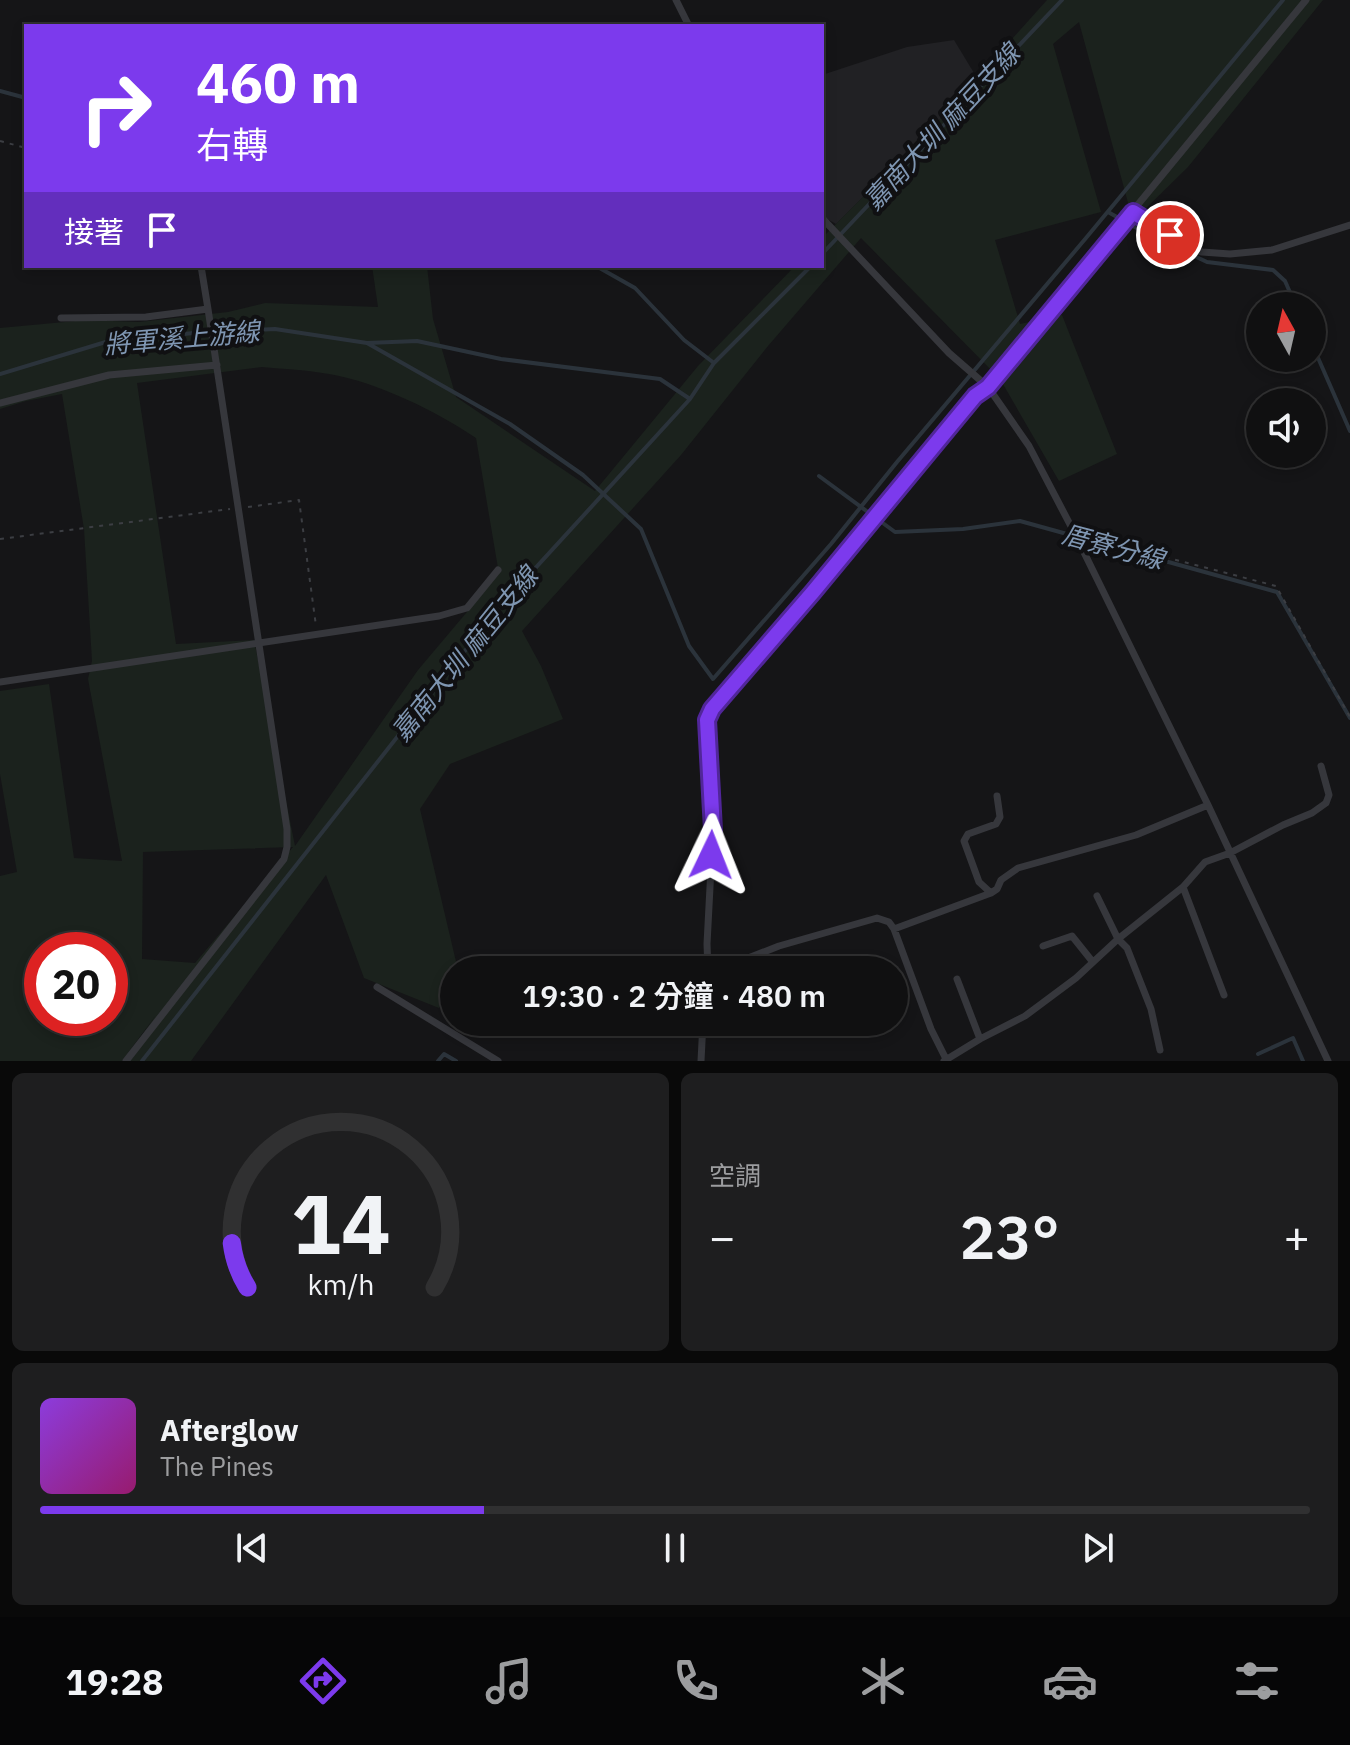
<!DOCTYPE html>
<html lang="zh-TW">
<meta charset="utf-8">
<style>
body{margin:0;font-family:"IBM Plex Sans","Noto Sans TC",sans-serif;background:#1e1e1f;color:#f1f3f6;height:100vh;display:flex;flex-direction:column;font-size:30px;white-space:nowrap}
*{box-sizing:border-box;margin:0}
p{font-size:26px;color:#9c9d9f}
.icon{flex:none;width:44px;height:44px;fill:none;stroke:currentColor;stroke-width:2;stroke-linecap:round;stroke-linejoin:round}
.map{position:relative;height:1061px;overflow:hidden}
.sheet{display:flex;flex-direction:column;gap:12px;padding:12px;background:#090909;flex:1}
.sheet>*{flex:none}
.hud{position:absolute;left:24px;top:24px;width:800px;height:244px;border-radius:0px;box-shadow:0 4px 12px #0003,0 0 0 2px #303031;background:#7c3aed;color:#fff;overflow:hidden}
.needle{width:52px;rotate:352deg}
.fabs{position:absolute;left:1246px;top:292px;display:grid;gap:16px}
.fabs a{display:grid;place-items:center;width:80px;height:80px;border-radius:50%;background:#101011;box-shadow:0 4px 12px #0003,0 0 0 2px #303031;font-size:40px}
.speed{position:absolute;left:24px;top:932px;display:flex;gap:16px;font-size:40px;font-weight:700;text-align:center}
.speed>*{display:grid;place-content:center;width:104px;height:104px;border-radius:50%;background:#101011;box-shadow:0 4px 12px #0003,0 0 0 2px #303031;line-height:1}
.speed .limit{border:12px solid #d22;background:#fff;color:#111}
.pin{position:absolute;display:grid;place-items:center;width:68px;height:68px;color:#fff;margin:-34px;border:4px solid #fff;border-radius:50%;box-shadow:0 2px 8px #0007}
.me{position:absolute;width:88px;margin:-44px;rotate:2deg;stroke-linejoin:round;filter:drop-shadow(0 0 6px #0008)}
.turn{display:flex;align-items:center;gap:28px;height:168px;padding:0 40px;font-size:36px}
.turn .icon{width:104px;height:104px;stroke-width:2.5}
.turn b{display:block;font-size:56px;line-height:68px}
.then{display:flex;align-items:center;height:76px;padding:0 40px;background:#0003;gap:16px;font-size:30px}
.big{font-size:60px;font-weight:600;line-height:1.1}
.sheet .widget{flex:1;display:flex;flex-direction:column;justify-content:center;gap:12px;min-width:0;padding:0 28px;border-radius:12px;background:#1e1e1f}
.sheet .dial{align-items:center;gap:0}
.dial svg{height:208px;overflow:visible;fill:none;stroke:#303031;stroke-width:7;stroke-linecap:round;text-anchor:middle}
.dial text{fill:#f1f3f6;stroke:none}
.song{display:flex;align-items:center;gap:24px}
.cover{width:96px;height:96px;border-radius:12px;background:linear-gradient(135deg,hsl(270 70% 55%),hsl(320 70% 35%))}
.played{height:8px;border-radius:4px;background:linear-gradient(90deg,#7c3aed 35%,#303031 35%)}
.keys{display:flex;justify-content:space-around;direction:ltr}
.heat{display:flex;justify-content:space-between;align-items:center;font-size:44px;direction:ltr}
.sheet .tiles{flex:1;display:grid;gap:12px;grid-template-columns:1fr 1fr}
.widget:last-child{grid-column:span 2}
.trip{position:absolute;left:440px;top:956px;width:468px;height:80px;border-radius:40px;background:#101011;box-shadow:0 4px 12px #0003,0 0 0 2px #303031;font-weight:600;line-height:80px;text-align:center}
.tab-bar{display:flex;height:128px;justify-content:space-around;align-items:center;background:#060607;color:#9c9d9f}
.tab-bar .icon{width:56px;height:56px}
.tab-bar .active{color:#7c3aed}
.tab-bar b{font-size:36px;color:#f1f3f6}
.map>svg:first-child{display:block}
.built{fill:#212124}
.green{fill:#1b221d;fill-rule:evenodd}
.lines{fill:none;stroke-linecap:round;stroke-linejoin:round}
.stream{stroke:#2b333b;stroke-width:4}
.path{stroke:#3c3e43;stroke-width:2;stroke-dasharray:4 6;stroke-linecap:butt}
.service{stroke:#36373c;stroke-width:7}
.route-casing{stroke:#51269a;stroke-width:20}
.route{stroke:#7c3aed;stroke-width:14}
.labels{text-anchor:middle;stroke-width:8;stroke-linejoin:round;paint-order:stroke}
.water-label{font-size:26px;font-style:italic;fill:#7f96b2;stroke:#101012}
</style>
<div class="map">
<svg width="1350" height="1061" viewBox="0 0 1350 1061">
<rect width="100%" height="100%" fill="#151517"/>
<path class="built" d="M954 40 977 78 931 129 836 224 822 216V75L907 47Z"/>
<path class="green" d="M1047 0H1323L1188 167 1133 221 1079 22 1053 44 1101 212 995 240 1020 324 1062 315 1117 454 1059 481 1000 379 861 238 768 346 681 455 522 631 541 666 563 719 450 764 420 809 458 970H454V987L439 1008 364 978 326 875 191 1061H124L156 1015 122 1061H0V876L17 872 0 774V691L49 684 74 858 122 861 88 679 92 661 84 529 62 394 26 401 0 409V328L86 320 139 322 228 312 265 303 378 307 372 266H427L433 319 456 397 595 491 698 366 795 266H822V238L931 129ZM262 367C284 369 307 370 329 374 377 382 436 411 476 438L499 574 418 670 295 846 254 640 176 644 137 383ZM293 847 195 963 142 959 143 852ZM42 950H110V1018H42Z"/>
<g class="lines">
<path class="stream" d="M0 91 26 98
M1108 212 1149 235 1207 262 1273 270 1285 281 1296 306
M822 254 1062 0
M596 266 635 288 684 340 714 363
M367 343 510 424 583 475 641 529 689 646 713 679 831 544 897 462 1086 238 1283 0
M1312 344 1350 431
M0 374 109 341 194 333 275 329 367 343 417 341 501 359 660 379 690 399
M819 476 895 532 963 529 1020 521 1277 592 1350 718
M1258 1054 1293 1038 1303 1061
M142 1061 498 609 690 399 714 363 811 266
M438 1061 444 1054 456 1061"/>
<path class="path" d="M0 141 26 148
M248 507 299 500 316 626
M1088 537 1276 586 1350 717
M0 539 230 509"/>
<path class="service" d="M676 0 689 26
M1133 212 1170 235 1183 247 1202 252 1230 254 1272 250 1350 225
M822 218 949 353 988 387 1029 446 1075 534 1208 805 1328 1061
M61 318 146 317 208 309 201 266
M0 403 109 375 217 365
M0 682 439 616 467 608 498 570
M997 796 1000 817 996 824 968 834 964 841 979 882 991 893 997 889 1001 880 1018 868 1136 835 1208 805
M1183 887 1224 995
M1097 896 1118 939 1127 948 1151 1009 1160 1050
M894 929 991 893
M1043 946 1072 936 1092 961
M708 970 707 944 713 830 707 720 712 709 813 592 975 396 988 387 1306 0
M724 970 733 964 779 946 877 918 889 922 894 929 931 1029 946 1059
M957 979 980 1039
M377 987 498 1061
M126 1061 284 859 287 847V829L208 309
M701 1061 703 1022
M944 1061 980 1039 1025 1016 1076 978 1118 939 1183 887 1205 862 1230 853 1283 825 1312 813 1326 803 1329 795 1321 766"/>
</g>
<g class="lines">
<g class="route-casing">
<path id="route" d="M711 855 713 830 707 720 712 709 813 592 975 396 988 387 1133 212 1170 235"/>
</g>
<use href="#route" class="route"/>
</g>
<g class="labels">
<g class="water-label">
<text transform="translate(942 127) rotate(-47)" y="9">嘉南大圳 麻豆支線</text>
<text transform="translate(182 338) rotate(-5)" y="9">將軍溪上游線</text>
<text transform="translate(1113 547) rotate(15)" y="9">厝寮分線</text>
<text transform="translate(465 654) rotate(-51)" y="9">嘉南大圳 麻豆支線</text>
</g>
</g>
</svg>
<div class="fabs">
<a><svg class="needle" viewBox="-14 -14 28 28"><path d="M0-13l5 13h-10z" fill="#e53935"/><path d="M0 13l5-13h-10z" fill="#9c9d9f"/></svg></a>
<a><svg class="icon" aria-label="sound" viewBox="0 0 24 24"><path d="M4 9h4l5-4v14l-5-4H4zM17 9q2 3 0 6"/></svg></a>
</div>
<div class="speed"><div class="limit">20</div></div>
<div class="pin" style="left:1170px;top:235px;background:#d93025"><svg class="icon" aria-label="arrive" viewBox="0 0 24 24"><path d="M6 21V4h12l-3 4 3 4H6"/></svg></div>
<svg class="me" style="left:711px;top:855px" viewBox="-20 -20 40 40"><path d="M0-17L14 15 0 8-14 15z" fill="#7c3aed" stroke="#fff" stroke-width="4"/></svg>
<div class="trip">19:30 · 2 分鐘 · 480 m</div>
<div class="hud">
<div class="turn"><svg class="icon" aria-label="right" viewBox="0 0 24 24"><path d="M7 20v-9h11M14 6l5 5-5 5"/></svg><div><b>460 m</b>右轉</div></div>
<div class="then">接著<svg class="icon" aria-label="arrive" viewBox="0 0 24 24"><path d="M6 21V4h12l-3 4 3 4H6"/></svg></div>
</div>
</div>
<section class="sheet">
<div class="tiles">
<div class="widget dial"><svg viewBox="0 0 100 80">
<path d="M14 69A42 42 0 1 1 86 69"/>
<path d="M14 69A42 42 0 0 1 8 52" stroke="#7c3aed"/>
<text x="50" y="56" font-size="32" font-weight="700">14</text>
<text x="50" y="72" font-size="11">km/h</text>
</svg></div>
<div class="widget"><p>空調</p>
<div class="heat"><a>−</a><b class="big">23°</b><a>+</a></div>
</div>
<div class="widget">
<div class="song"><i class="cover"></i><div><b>Afterglow</b><p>The Pines</p></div></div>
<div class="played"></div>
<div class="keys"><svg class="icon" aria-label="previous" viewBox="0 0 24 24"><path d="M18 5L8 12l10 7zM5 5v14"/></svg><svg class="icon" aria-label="pause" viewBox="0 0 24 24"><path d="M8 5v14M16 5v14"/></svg><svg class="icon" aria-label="next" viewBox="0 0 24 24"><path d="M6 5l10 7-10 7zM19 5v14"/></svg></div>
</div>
</div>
</section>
<nav class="tab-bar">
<b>19:28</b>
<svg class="icon active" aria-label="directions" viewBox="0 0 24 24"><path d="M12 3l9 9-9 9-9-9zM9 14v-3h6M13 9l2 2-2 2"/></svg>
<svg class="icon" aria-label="music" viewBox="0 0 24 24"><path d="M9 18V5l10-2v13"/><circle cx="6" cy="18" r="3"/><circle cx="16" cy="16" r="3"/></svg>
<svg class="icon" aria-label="phone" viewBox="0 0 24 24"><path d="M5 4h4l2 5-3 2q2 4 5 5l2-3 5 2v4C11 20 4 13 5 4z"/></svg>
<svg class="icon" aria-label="climate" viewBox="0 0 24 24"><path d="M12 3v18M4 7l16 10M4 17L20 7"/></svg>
<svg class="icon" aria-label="car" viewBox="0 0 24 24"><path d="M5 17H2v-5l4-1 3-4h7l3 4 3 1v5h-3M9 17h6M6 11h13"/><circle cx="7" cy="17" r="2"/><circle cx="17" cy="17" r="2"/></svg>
<svg class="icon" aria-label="filters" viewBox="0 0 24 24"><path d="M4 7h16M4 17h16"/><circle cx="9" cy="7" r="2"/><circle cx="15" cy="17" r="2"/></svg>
</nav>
